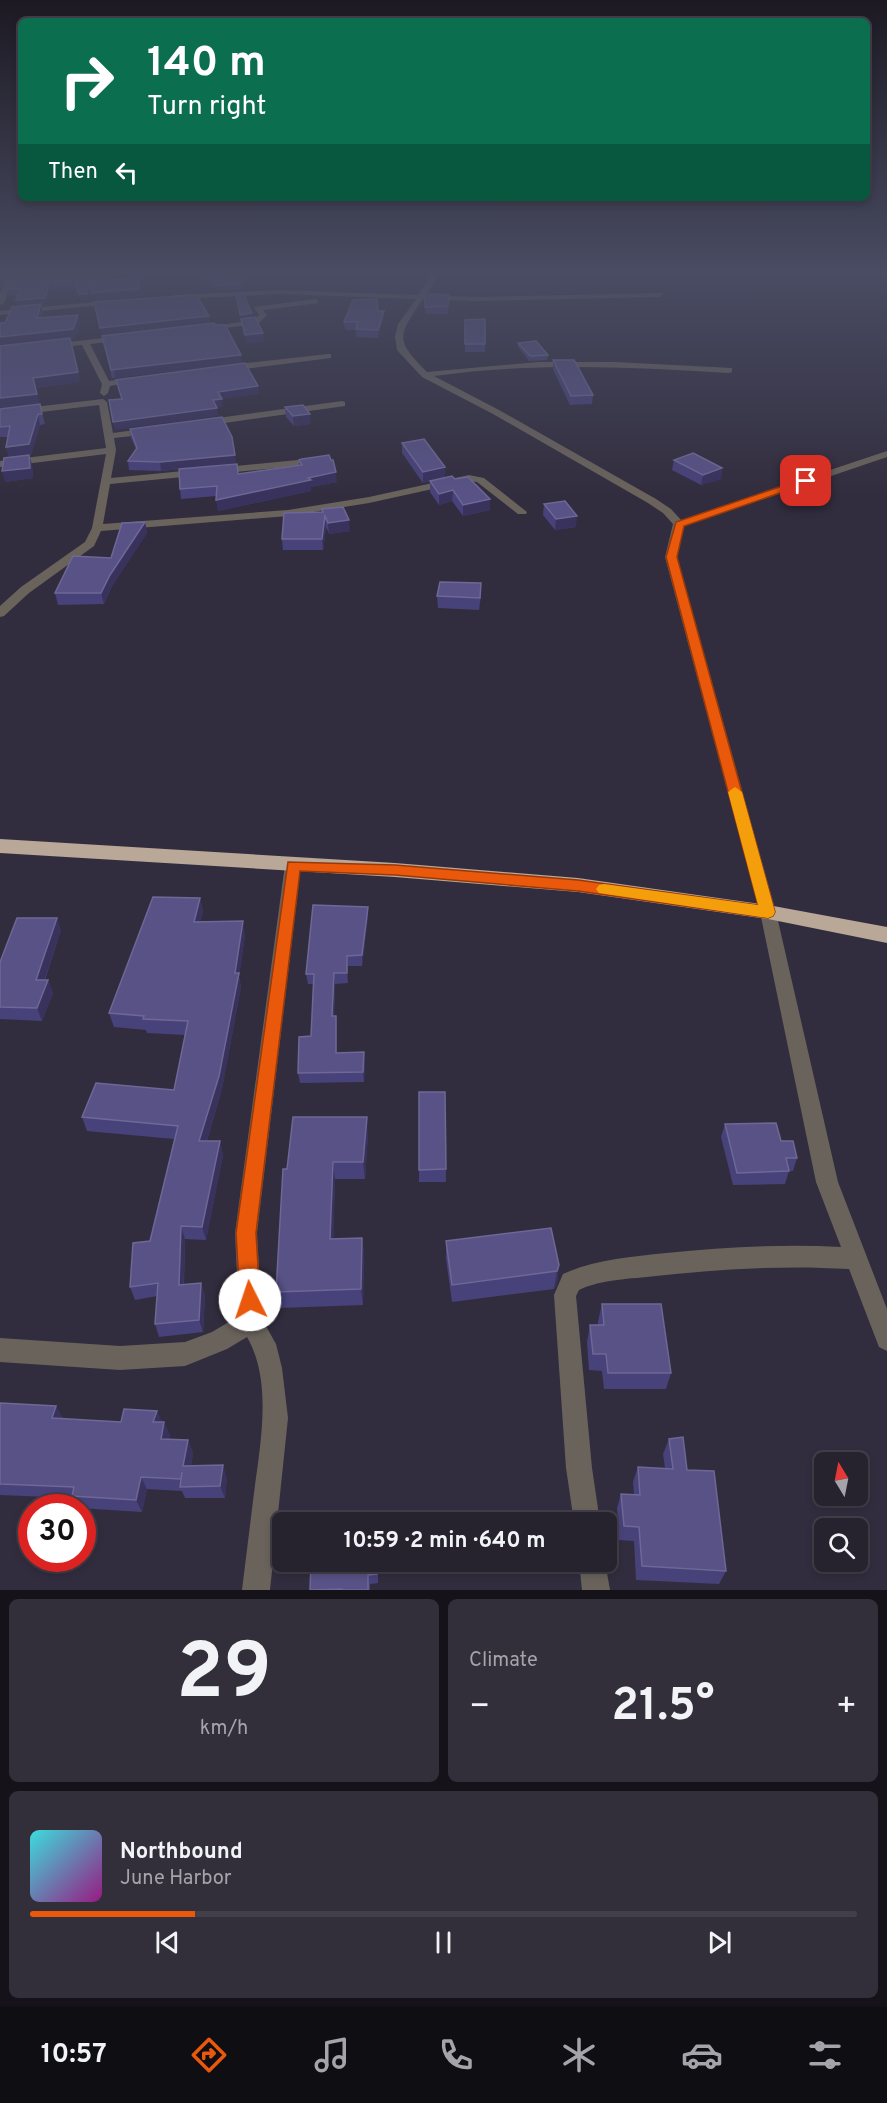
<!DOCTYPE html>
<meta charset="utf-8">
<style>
body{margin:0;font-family:Overpass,sans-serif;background:#322f3a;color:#f1f3f6;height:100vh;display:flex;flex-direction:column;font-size:22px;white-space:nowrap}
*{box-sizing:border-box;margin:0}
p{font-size:20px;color:#a4a4aa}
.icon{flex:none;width:33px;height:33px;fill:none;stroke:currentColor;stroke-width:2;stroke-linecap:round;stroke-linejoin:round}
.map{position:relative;height:1590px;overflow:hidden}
.side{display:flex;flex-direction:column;gap:9px;padding:9px;background:#151319;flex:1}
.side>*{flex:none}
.guide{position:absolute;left:18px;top:18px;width:852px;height:183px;border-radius:9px;box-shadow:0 3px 9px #0003,0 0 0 2px #423f4a;background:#0b6e4f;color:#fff;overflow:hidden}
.needle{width:39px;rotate:350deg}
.fabs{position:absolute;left:814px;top:1452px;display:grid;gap:12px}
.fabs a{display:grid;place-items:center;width:54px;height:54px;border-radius:9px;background:#26222e;box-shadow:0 3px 9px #0003,0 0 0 2px #423f4a;font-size:30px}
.speed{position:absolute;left:18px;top:1494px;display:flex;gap:12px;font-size:30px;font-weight:700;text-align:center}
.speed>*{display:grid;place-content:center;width:78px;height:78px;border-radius:50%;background:#26222e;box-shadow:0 3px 9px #0003,0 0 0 2px #423f4a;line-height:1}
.speed .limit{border:9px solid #d22;background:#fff;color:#111}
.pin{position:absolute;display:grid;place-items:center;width:51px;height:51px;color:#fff;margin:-26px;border-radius:12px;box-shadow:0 3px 9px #0006}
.me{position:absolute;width:66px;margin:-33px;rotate:356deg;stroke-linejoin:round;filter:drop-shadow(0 0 4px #0008)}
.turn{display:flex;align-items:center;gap:21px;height:126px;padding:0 30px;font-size:27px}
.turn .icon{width:78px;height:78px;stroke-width:2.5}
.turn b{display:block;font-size:42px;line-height:51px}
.then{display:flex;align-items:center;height:57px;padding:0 30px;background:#0003;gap:12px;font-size:22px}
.big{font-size:45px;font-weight:700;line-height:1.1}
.side .tile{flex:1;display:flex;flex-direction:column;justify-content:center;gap:9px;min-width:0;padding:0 21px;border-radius:9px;background:#322f3a}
.side .dial{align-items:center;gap:0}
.dial b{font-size:78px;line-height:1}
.song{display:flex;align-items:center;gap:18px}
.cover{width:72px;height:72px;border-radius:9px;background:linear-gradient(135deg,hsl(180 70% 55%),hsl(310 70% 35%))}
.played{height:6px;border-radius:3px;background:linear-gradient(90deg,#ea580c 20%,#423f4a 20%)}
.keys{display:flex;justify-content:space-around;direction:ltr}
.heat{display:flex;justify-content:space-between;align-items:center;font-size:33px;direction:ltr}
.side .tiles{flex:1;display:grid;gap:9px;grid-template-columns:1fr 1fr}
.tile:last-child{grid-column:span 2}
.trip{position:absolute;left:272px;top:1512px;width:345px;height:60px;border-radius:9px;background:#26222e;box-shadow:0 3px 9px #0003,0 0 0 2px #423f4a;font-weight:700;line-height:60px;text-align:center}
.menu{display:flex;height:96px;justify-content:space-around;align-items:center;background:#0f0e12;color:#a4a4aa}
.menu .icon{width:42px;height:42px}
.menu .on{color:#ea580c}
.menu b{font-size:27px;color:#f1f3f6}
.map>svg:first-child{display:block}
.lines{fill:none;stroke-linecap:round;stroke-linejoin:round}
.street{fill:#6a635c;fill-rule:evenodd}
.highway{fill:#b9a798;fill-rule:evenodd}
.wall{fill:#47427a}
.shaded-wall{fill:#38325d}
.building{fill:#585286;stroke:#6d6895;stroke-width:1.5}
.route{fill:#ea580c;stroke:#983908;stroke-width:1.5}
.slow{fill:#f59e0b}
</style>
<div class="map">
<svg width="887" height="1590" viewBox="0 0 887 1590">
<rect width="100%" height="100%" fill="#322d3e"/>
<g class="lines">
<path class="street" d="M8 273H15L4 303 0 305V294Z
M433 273H440L426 295 478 297 664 293 661 297 478 301 423 299C397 337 395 339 427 372L538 362H615L732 368V372L729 373C630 367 532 362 434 376L499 410 656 499 671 509 681 520 887 451V457L684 526 677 557 776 912 838 1182 887 1309V1351L879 1347 849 1269C784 1265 721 1269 656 1276 631 1279 602 1279 579 1290L576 1296 592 1468 600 1522H574L566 1468 554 1295 563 1274C596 1259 631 1257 666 1253 725 1247 782 1244 841 1247L816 1182 760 912 665 557 673 524 663 513 648 503 493 414 422 377 397 350 395 337 398 324 416 299 281 294 175 299 171 297 175 295 281 290 418 295Z
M316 299 319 303 263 310 267 315 258 324 206 330 202 328 253 320 259 315 254 307Z
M115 300 112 304 0 315V311Z
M122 336H125V340L90 344 109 381 136 377 140 380 110 386 108 393 104 396 100 393 102 384 82 345 51 348 47 346 51 344Z
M328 354H331V358L228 371 224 368 228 365Z
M103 399 107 402 113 433 150 428 155 431 150 434 114 438 116 450 111 478 319 458 324 461 319 464 110 484 103 524 288 510 369 497 469 475 484 478 527 512 526 514H518L477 482 469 481 369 503 288 516 101 531 94 546 29 593 4 616 0 617V606L21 587 85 542 92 528 106 454 0 467V461L106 448 99 405 0 417V411Z
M342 401 345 402V406L203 426 198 423 203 420Z
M293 859 299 861 301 865 257 1233 262 1319 276 1344 282 1368 288 1418 270 1590H242C246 1558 250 1525 254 1493 260 1445 273 1382 247 1337L227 1349 185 1366 120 1370 0 1362V1338L120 1346 185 1342 212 1332 239 1316 235 1233 285 865 287 861Z
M579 1562H605L610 1590H582Z"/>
<path class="highway" d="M0 839 395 863 578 878 768 905 887 927V943L768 919 578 892 395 877 0 853Z"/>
</g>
<path class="wall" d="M13 273H114L111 279 139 278 141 285 139 296 93 300 91 292 88 300 81 301 76 288 51 289 46 304 41 305 43 313 42 318 80 324 75 338 70 339 80 382 35 388 45 424 40 425 31 455H29L32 465 33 478 5 482 9 457 6 447 8 437H0V409L5 323 18 306V296H9L7 289Z
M251 273 239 289 220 291 200 279 199 274Z
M424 294 449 295 448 314H425Z
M384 318 378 338 356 337V330H345L344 322Z
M485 319V352H465V320Z
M518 343 548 355 547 360 529 361 518 347Z
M104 344 241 355V363L112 378Z
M553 360 593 395 592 404 570 405 553 370Z
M285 407 311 424 294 426 286 417Z
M130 429 236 464 161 471 129 470 128 461 136 449 131 438Z
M402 443 445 478 455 479 490 499V510L463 516 452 501 439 505 430 492V481L423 483 402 453Z
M299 460 337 482 311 487V491L218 511 216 496 181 499 180 489 238 474 299 465Z
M674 460 722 468 721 479 701 485 672 470Z
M544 504 576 527 555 530 543 515Z
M322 509 350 531 329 534 326 527 323 550H283L282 539 323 512Z
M145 522 147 533 112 586 104 604 58 605 55 593 111 558Z
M481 595 479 610 438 608 437 596Z
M200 898 203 912 200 922 245 935 239 977 241 987 222 1089 207 1141H220L223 1155 206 1240 185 1239 184 1284 201 1283 205 1296 203 1332 159 1337 155 1324 157 1296 135 1300 130 1287 150 1241 174 1139 87 1131 82 1117 174 1090 185 1035 147 1033 146 1030 114 1027 109 1013Z
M368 917 362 966H348V983L335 984 334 1016 337 1026V1053L365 1063 364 1082 300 1083 298 1073 311 1036 313 984H308L306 974Z
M61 930 45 980H48L53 993 42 1021 0 1019V962Z
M445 1092 446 1182H419V1170Z
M725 1124 781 1141 797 1158 793 1171H789L785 1184 733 1185 721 1137Z
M368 1134 365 1179H335L333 1239 362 1238 364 1254 363 1305 279 1308 276 1292 287 1169Z
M446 1241 559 1265 557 1283 554 1289 452 1302 446 1259Z
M602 1304 671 1373 666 1389H604L602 1371 589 1370 587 1342 590 1325H598V1321Z
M0 1403 56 1406 63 1419 121 1422H162L170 1435 169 1439 188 1440 193 1453 191 1466 227 1478 225 1498H185L182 1491 147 1489 142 1512 79 1508 73 1498 0 1495Z
M669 1439 687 1470 726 1571 719 1584 636 1580 634 1541 619 1540 617 1508 621 1494H634L633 1482 638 1467 665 1468 663 1454Z
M311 1562H378V1583L370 1584V1590H310Z"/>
<path class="shaded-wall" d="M0 273H6L0 279Z
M109 273H114L108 286 107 280Z
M247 273H251L239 289V284Z
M139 278 141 285 139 296 93 300 92 293Z
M50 282 51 289 46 304 41 305 43 313 39 327 18 307 16 300Z
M90 285 91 292 88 300 81 301 79 294Z
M384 311V318L378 338V330Z
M252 313V318L241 319 240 315Z
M78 315 80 324 75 338 0 347V337Z
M209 316 210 323 102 335 100 328Z
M263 333 264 342 246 344 245 335Z
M241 355V363L115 378 114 370Z
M78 372 80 382 35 388 33 378Z
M258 386 259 394 222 399 223 407 214 408 213 400 218 392Z
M37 394 40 404 0 409V398Z
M217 408 218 416 115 430 113 422Z
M38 414 40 425 31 455H29L32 465 33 478 5 482 2 471 9 458 6 447Z
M310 414 311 424 294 426 293 416Z
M235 455 236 464 161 471 160 462Z
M445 467V478L423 483V472Z
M722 468 721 479 701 485 703 475Z
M336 472 337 482 311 487V491L218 511 216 500Z
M453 490 452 501 439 505V494Z
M490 499V510L463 516V505Z
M325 516 326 527 323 550 322 539Z
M577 516 576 527 555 530 556 519Z
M349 520 350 531 329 534 328 523Z
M145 522 147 533 112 586 104 604 101 593 110 575Z
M200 898 203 912 197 936 194 922Z
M368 907V917L362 966V955Z
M57 918 61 930 40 993 36 980Z
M243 921 245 935 239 977 241 987 222 1089 203 1154 199 1141 235 973Z
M347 956 348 966V983L347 973Z
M334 973 335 984 333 1026 332 1016Z
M48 980 53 993 42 1021 37 1008Z
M336 1016 337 1026V1063L336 1053Z
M364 1052 365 1063 364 1082 363 1072Z
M367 1117 368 1134 365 1179 363 1162Z
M220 1141 223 1155 206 1240 202 1227Z
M333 1162 335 1179 333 1255 330 1239Z
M181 1226 185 1239 183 1298 179 1285Z
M362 1238 364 1254 363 1305 361 1289Z
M559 1265 557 1283 554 1289 557 1271Z
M201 1283 205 1296 203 1332 199 1320Z
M56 1406 63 1419 52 1418Z
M157 1411 163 1423 153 1422Z
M164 1422 170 1435 167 1451 161 1439Z
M188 1440 193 1453 189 1478 183 1466Z
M223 1465 227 1478 225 1498 220 1486Z
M141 1477 147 1489 142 1512 136 1500Z"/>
<path class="building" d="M13 273H109L107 280 139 278 138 289 92 293 90 285 87 294H79L75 281 50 282 45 298 16 300 21 289H7Z
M247 273 239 284 219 285 199 274Z
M243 293 252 313 240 315 236 294Z
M424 294 449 295 448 306 425 307Z
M196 295 209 316 100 328 94 302Z
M377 299 378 311H384L378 330 356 329 358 322H344L353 300Z
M41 304 37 318 78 315 73 329 0 337V323H5L12 307Z
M255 317 263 333 245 335 241 319Z
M485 319V344H465V320Z
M214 323 215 325H225L241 355 111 370 102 336Z
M70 338 78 372 33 378 37 394 0 398V346Z
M536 341 548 355 530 356 518 343Z
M553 360H574L593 395 571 396Z
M245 363 258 386 218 392 222 399 213 400 217 408 113 422 109 400 122 399 116 380Z
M40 404 42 414H38L29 444 6 447 10 426 0 427V409Z
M303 405 310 414 293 416 285 407Z
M222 417 232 437 235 455 160 462 128 461 137 448 130 429Z
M424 439 445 467 423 472 402 443Z
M693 453 722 468 703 475 674 460Z
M29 455 30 468 2 471 4 458Z
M329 455 331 460H333L336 472 308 478 311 480 216 500 217 486 180 489 179 469 237 464 238 474 302 465 299 460 302 459Z
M452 476 455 479 468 477 490 499 463 505 453 490 439 494 430 481Z
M565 501 577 516 556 519 544 504Z
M343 507 349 520 328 523 325 516 322 539H282L284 513 323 512 322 509Z
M145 522 110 575 101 593H55L73 556 111 558 122 523Z
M440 582 481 583 480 598 437 596Z
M153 897 200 898 194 922 243 921 235 973H239L219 1076 199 1141H220L202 1227 181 1226 179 1285 201 1283 199 1320 155 1324 158 1283 130 1287 133 1243 150 1241 178 1126 82 1117 96 1083 174 1090 188 1021 143 1019 144 1016 109 1013Z
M313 905 368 907 362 955 347 956V973H334L332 1016H336V1053L364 1052 363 1072 298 1073 299 1037 311 1036 314 974H306Z
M17 918H57L36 980H48L37 1008 0 1007V962Z
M419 1092H445L446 1169 419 1170Z
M293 1117H367L363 1162H333L330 1239 362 1238 361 1289 276 1292 283 1169H287Z
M776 1123 781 1141H793L797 1158H786L789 1171 737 1173 725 1124Z
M551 1228 559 1265 557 1271 452 1285 446 1241Z
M602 1304H661L671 1373H608L606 1354H593L590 1325H604Z
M0 1403 56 1406 52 1418 121 1422 124 1409 157 1411 153 1422H164L161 1439 188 1440 183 1466 223 1465 220 1486 180 1487 182 1472 181 1479 141 1477 136 1500 72 1496 74 1487 0 1484Z
M683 1437 687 1470 714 1471 726 1571 642 1566 639 1527 624 1526 621 1494 640 1495 638 1467 673 1469 669 1439Z
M376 1514V1522H326V1518Z
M311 1562H377V1574L368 1575V1590H342V1589L310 1590Z"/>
<linearGradient id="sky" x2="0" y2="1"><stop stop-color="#1c1922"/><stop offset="0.55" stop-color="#494c63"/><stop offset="1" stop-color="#494c63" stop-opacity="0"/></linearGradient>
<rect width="887" height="496" fill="url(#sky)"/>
<path class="route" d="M806 478 809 479V483L684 526 677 557 775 912 773 916 768 918 578 891 395 875 300 871 256 1233 260 1300 257 1307 250 1310 243 1307 240 1300 236 1233 288 862 395 865 578 880 758 905 666 557 676 522Z"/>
<path class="slow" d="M735 787 742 792 775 912 773 916 768 918 599 893 596 889 599 885 604 884 758 905 728 792Z"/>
</svg>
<div class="fabs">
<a><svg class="needle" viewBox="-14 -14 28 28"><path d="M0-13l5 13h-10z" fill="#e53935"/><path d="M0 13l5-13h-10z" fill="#a4a4aa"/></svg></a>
<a><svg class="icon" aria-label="search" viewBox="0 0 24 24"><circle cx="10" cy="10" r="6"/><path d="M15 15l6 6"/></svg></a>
</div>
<div class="speed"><div class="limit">30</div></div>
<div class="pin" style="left:806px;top:481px;background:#d93025"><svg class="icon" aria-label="arrive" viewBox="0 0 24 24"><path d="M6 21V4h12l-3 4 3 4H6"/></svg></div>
<svg class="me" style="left:250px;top:1300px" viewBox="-20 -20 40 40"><circle r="19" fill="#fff"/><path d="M0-13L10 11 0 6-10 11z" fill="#ea580c"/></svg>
<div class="trip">10:59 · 2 min · 640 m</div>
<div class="guide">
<div class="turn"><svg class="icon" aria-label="right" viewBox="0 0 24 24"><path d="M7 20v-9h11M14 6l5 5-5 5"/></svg><div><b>140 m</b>Turn right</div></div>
<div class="then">Then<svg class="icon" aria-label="left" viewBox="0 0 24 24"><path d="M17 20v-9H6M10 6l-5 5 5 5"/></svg></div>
</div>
</div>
<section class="side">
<div class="tiles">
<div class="tile dial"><b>29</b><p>km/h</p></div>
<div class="tile"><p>Climate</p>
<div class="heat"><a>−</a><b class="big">21.5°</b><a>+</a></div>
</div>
<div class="tile">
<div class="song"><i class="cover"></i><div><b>Northbound</b><p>June Harbor</p></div></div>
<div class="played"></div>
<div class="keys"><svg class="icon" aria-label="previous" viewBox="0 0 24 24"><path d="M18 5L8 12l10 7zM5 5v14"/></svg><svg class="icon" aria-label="pause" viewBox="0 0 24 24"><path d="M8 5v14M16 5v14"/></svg><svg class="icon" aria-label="next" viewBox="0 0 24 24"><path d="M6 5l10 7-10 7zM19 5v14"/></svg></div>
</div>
</div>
</section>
<nav class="menu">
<b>10:57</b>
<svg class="icon on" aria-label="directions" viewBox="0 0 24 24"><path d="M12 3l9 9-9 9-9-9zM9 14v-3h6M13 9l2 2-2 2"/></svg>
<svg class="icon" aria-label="music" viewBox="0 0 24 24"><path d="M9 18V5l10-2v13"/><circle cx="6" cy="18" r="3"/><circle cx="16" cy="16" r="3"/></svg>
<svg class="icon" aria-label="phone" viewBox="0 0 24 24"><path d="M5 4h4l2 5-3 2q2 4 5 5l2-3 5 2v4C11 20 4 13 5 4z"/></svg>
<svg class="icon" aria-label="climate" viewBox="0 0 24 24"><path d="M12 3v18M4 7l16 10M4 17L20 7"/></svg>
<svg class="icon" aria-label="car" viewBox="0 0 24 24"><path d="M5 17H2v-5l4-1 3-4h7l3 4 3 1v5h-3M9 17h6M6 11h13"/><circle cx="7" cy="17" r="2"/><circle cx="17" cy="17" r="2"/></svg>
<svg class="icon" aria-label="filters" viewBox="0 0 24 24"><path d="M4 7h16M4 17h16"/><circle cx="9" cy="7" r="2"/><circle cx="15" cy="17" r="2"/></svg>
</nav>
